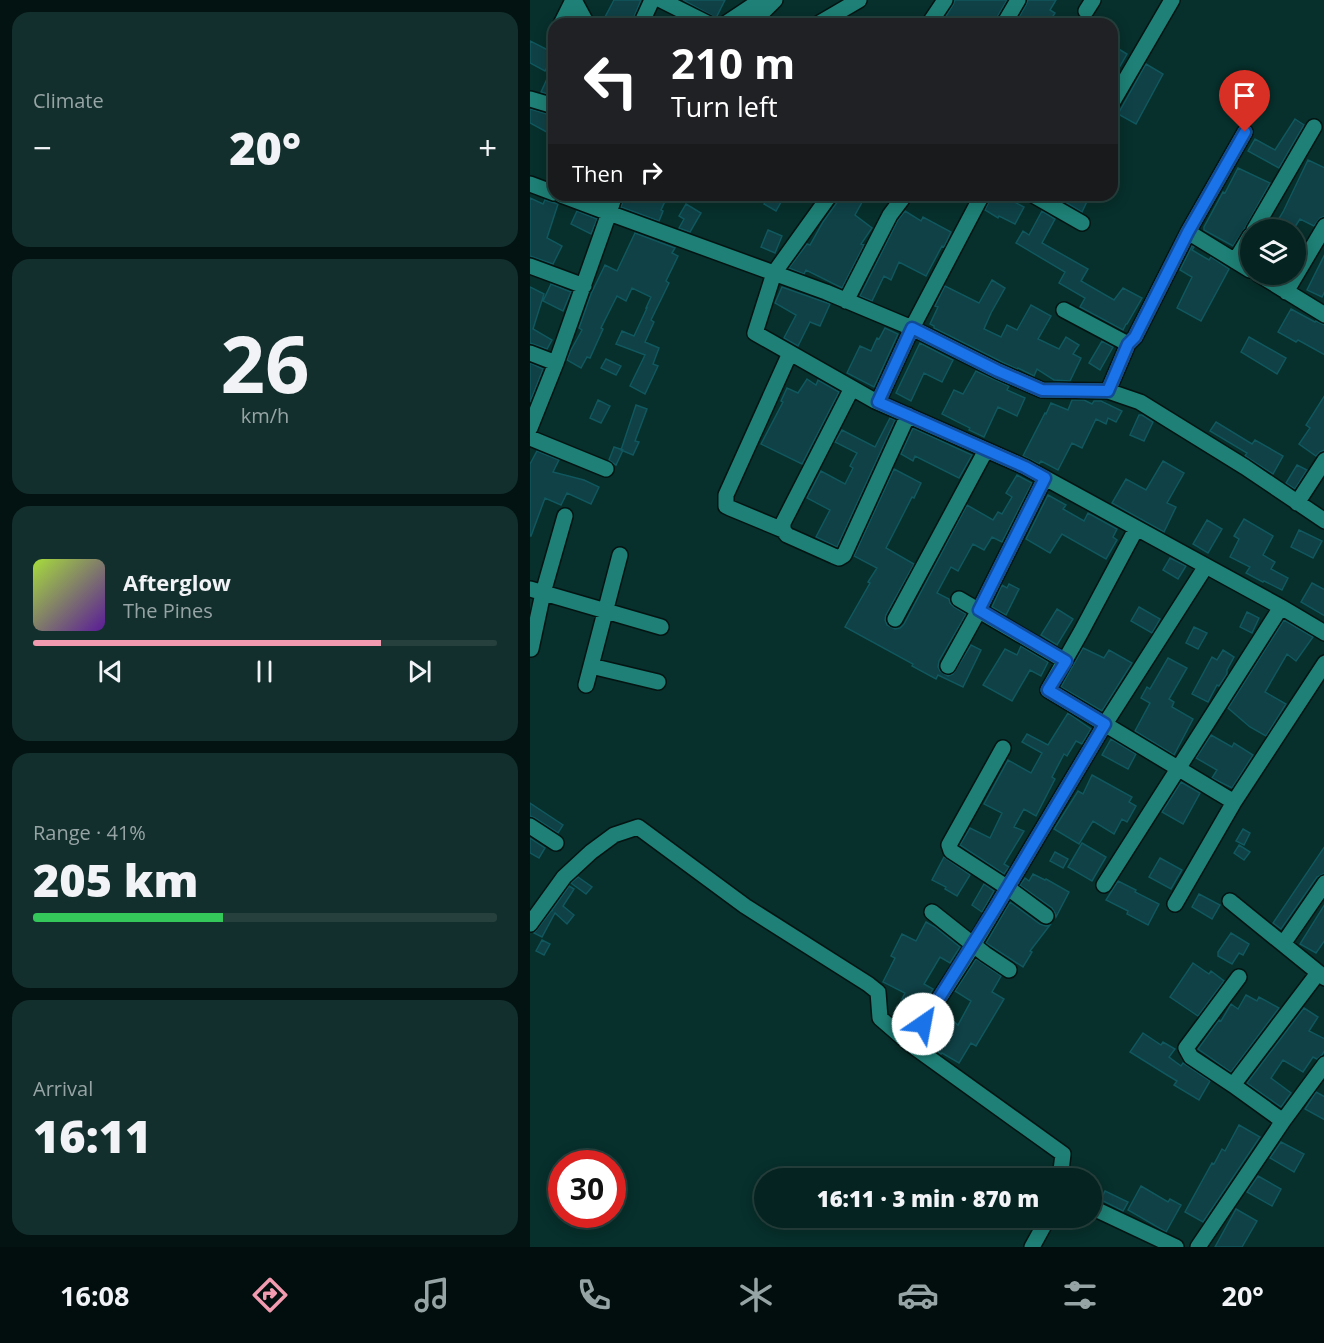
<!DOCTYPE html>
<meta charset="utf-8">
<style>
body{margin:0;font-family:"Open Sans",sans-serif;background:#132f2d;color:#f1f3f6;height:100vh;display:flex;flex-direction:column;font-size:22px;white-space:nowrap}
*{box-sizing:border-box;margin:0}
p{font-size:20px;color:#97a4a5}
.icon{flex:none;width:33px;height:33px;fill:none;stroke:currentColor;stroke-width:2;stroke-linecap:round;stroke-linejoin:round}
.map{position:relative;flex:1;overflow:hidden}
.details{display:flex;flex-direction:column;gap:12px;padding:12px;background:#031312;width:530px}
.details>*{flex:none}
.guide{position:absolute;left:18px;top:18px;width:570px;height:183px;border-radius:18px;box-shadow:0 3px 15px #0003,0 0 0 2px #26403e;background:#202124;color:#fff;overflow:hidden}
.controls{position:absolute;left:710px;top:219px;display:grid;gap:12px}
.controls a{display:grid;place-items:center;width:66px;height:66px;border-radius:50%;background:#052320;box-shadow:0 3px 15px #0003,0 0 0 2px #26403e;font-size:30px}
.speed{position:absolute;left:18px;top:1150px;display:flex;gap:12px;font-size:30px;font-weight:700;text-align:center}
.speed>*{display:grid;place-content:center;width:78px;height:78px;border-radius:50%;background:#052320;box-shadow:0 3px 15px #0003,0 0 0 2px #26403e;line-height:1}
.speed .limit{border:9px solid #d22;background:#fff;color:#111}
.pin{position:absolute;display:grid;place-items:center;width:51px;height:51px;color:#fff;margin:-62px -26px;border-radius:50% 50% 50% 0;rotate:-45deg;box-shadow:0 0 6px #0007}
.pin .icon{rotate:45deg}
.me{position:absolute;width:66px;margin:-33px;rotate:33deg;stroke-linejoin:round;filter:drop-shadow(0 0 4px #0008)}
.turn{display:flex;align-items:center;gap:21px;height:126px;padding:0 24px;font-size:27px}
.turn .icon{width:78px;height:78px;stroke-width:2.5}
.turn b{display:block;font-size:42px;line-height:51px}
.then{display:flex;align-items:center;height:57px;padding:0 24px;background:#0003;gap:12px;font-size:22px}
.big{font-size:45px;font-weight:800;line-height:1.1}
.details .tile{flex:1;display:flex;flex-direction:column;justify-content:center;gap:9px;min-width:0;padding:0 21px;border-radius:18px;background:#132f2d}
.details .dial{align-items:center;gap:0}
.dial b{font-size:78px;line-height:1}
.song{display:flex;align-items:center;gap:18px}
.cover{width:72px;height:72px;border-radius:9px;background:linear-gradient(135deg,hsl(80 70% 55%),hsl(270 70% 35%))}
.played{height:6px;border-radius:3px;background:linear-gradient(90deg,#f29aaf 75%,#26403e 75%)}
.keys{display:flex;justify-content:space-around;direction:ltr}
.heat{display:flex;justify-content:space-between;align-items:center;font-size:33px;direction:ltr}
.charge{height:9px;border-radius:4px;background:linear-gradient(90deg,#34c759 41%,#26403e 0)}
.trip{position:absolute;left:224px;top:1168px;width:348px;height:60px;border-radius:30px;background:#052320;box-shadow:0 3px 15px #0003,0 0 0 2px #26403e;font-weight:800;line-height:60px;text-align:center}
.tab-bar{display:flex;height:96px;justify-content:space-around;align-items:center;background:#020e0d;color:#97a4a5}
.tab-bar .icon{width:42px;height:42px}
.tab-bar .selected{color:#f29aaf}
.tab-bar b{font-size:27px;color:#f1f3f6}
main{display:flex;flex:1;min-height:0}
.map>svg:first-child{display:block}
.building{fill:#0f4146;stroke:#10575e;stroke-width:1.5}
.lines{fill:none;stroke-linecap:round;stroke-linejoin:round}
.minor-casing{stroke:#051412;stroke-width:18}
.minor{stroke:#1e8076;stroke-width:15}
.route-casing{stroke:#114b97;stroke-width:15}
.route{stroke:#1a73e8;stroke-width:10}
</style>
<main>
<section class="details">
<div class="tile"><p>Climate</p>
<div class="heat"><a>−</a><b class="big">20°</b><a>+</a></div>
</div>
<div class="tile dial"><b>26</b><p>km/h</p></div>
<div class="tile">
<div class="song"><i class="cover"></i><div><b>Afterglow</b><p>The Pines</p></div></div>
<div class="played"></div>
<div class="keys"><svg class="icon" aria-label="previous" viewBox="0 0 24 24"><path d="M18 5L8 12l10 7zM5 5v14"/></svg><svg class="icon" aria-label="pause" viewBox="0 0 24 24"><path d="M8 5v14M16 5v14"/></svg><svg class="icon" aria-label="next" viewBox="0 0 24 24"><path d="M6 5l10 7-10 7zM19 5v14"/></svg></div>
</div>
<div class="tile"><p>Range · 41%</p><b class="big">205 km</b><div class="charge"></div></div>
<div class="tile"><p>Arrival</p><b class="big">16:11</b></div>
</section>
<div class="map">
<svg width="795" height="1247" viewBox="0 0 795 1247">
<rect width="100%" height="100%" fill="#072f2b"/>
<path class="building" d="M84 0H111L101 24H84L74 19Z
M153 0H195L186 18Z
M425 0H477L466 19 464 24H411L423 5Z
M498 0H526L520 10 525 13 518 24H485L496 5Z
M0 41 24 53 15 71 0 63Z
M582 45 597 54 582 80Z
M616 64 633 74 606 124 588 114Z
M17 79 24 82V96L11 92Z
M0 109 24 116V136L0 123Z
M765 119 774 125 749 168 718 151 725 139 745 150Z
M778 160 795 168V216L790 218 784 226 770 219 763 230H742L753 212Z
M708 168 740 183 715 228 703 246 674 230V227L693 192 695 193Z
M95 195H138L131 210 133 211 129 221 91 207Z
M239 195H255L246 211 234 204Z
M310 195H336L325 215 342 228 331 244 334 245 312 288 276 270 274 274 259 268 277 244 280 245 293 222 308 201Z
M462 195H481L479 199 494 207 485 224 469 216 468 218 455 210Z
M523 195H560L552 212Z
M0 198 13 204 15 200 28 204 17 238 32 246 23 264 0 256Z
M156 204 171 213 160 232 149 228 154 219 149 216Z
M47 211 67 219 61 234 41 224Z
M375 211 391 221 393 217 421 232 414 247 412 246 396 276 369 262 361 280 354 276 342 301 330 296 368 220Z
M512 211 525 219 512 243 558 269 551 281 584 300 593 288 612 298 597 324H596L593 330 550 307 555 298 529 283 535 272 486 243 493 231 499 235Z
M238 230 252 236 245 253 231 247Z
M105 233 145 248 142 253 148 256 136 281 139 283 121 320 124 322 115 342 129 348 123 364 128 366 115 394 100 386 115 355 86 344 92 331 104 336 117 308H116L121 297 102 288 96 301 87 296 71 328 73 329 60 358 57 357 51 368 37 360 41 350 52 330 49 328 61 294 75 265 87 271Z
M662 246 664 247 662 250 679 260 681 257 699 269 671 321 647 308 662 277 650 270Z
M795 254V291L792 297 777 290Z
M462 280 475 288 461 313 454 329 471 337 477 325 487 330 501 305 521 316 508 339 529 349 536 337 549 345 543 354 551 358 540 381 524 380 507 369 504 376 488 368 487 369 472 362 404 328V326L400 324 408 307 405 306 415 286 449 303Z
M21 284 41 292 33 311 13 301Z
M0 287 14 294 3 329 22 340 17 349 0 343Z
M252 287 300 304 290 326 280 322 268 346 254 338 266 315 245 303Z
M761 309 785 322 786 321 795 325V355L768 340 766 342 748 332Z
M355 328 368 334 344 387 317 373 330 346 341 351 347 338 349 339Z
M719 337 756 358 747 374 711 352Z
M572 341 583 347 570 370 559 363Z
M390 343 423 360 412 382 394 373 381 401 366 393Z
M76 359 91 366 86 375 71 368Z
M0 363 13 369 0 402Z
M446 371 479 386 477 390 495 398 487 416 468 407 454 437 439 430 440 428 412 414 424 390 433 394Z
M277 379 286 385 288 380 309 392 272 464 231 444 253 402 251 401 257 388 268 393Z
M795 395V450L790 452 786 456 769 444 780 428 776 425Z
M68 400 80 406 71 423 60 418Z
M542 400H554L562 404 564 401H571L592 411 586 422 578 418 576 424 566 419 552 448 542 443 528 470 511 461 509 464 493 456 515 413 516 414 521 403 538 410Z
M106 405 117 409 105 441 109 442 103 455 91 450Z
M609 415H612L623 422 614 441 600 435Z
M360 418 365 420 307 547 286 537 300 510 277 498 291 471 315 484 323 468 320 466 327 453 305 442 312 430 345 447Z
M686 422 722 444 725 440 753 456 743 474 715 456 717 453 680 431Z
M383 428 442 455 429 478 385 456 383 461 371 454Z
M84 447 93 450 86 465 79 460Z
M7 451 29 460 23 472 54 480 69 487 61 504 37 493 31 505 15 498 1 536H0V464Z
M633 461 654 473 637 503 646 507 634 532 582 503 596 479 616 490Z
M767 465 777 470 765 489 756 483Z
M364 469 391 483 384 498 382 497 356 548 384 564 356 615 355 620 357 625 365 629 370 628 374 624 437 505 463 520 468 512 472 514 482 497 476 493 487 475 502 483 472 542 462 537 454 550 443 544 428 571 421 567 407 593 419 599 420 603 424 607 436 614 409 661 408 667 410 671 418 676 423 674 441 645 451 650 433 687 408 675 406 679 382 666 383 664 315 627 340 583 338 582 347 568 324 556Z
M518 495 536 505 533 509 554 521 558 513 587 529 583 537 587 540 576 559 532 534 520 553 496 539Z
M714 519 743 536 733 555 745 562 741 569 758 578 752 590 734 581 733 582 716 573 720 567 700 557 709 539 704 536Z
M677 520 692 529 678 553 663 544Z
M769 530 792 541 783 558 761 547Z
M640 558 656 566 648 579 633 570Z
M782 583 795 590V616L771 602Z
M479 584 489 589 476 615 462 607 472 585 477 588Z
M609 607 630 619 622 633 601 621Z
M527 609 543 619 527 645 511 635Z
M717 612 729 618 722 633 710 627Z
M754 620 783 637 766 661 757 654 735 692 756 704 736 736 720 727 698 708Z
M664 627 677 633 668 649 656 643Z
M491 646 518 662 511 676 500 670 482 701 453 685 475 649 487 655Z
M553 648 574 658 579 650 602 663 572 711 531 687Z
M693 650 704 657 697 670V674L689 686 687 685 678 702 662 694 682 657 687 660Z
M638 658 657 668 639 699 644 702 642 707 663 719 644 755 605 731 620 703 611 698 617 687 620 689Z
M538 713 561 729 552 744 546 741 537 756 534 754 522 777 525 779 506 816 494 809 484 827 494 831 474 864 479 867 474 874 430 845 440 828 460 838 472 813 454 804 478 760 501 773 512 753 492 742 497 734 518 745Z
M681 735 702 747 704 743 723 755 702 788 682 778 687 770 666 758Z
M581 739 606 754 598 769 572 755Z
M562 775 602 797 599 802 606 806 597 822 592 819 584 834 563 821 549 844 524 829 548 791 553 794Z
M651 782 670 793 653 824 632 812Z
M0 803 33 825 28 833 5 818 0 816Z
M713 829 720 833 714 845 706 841Z
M0 838 15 848 9 858 0 853Z
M552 843 576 857 562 881 538 867Z
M709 845 720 852 714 860 704 853Z
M795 846V873L787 877 751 929 743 923Z
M525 852 538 859 533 868 520 861Z
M414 857 440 875 427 896 415 889 416 887 402 880Z
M630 858 652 870 641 889 619 877Z
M503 874 515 880 516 879 539 892 526 917 525 913 522 908 490 885 495 878 499 881Z
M48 877 62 887 56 894 41 883Z
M588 881 606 890 605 892 629 904 618 925 597 914 598 911 576 900Z
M454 884 464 891 452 912 442 905Z
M39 886 44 889 33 906 44 915 37 924 25 913 12 937 4 933 22 910 23 911 22 910Z
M669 894 690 905 682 919 662 907Z
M480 902 510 924 516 926 520 925 500 951 502 952 493 967 456 943Z
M795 904V940L786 953 770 944Z
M396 922 405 927 430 947 420 963 410 957 394 984 403 989 378 1029 368 1021 378 1003 372 999 375 993 353 982 365 958 361 956 372 934 386 941Z
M701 933 719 944 713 955 709 953 702 964 688 956V952Z
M12 940 20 944 14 955 6 951Z
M446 959 471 976 462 992 474 999 446 1046 441 1043 429 1063 412 1053 411 1054 393 1041 406 1022 410 1025 417 1016 428 1025 441 1001 425 991Z
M663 963 679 974 681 971 694 981 668 1016 640 997Z
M716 995 727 1001 729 997 749 1008 701 1072 668 1049 689 1020 691 1021 701 1004 708 1009Z
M774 1008 788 1017 779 1031 795 1039V1050L792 1055 787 1059 783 1057 773 1072 753 1060 741 1078 761 1093 751 1107 717 1083Z
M613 1033 631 1045 633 1042 645 1049 639 1057 651 1066 653 1063 680 1081 669 1100 644 1085 647 1081 637 1075 600 1052Z
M786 1092 795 1097V1120L775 1109Z
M709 1125 730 1137 673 1222 655 1212 682 1163 684 1164 692 1149 695 1151Z
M751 1142 774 1154 764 1172 740 1158Z
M728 1176 751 1189 742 1206 717 1192Z
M611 1186 638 1202 640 1199 651 1205 636 1232 598 1210Z
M575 1191 598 1202 593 1211 571 1200Z
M706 1209 727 1221 712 1247H685Z"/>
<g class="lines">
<g class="minor-casing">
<path id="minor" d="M44 0 57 24
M131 0 179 24
M556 11 563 0
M31 24 43 0
M111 24 122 0
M195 24 231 0
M221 24 245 0
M288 24 329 0
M399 24 415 0
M474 24 488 0
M0 99 24 106
M582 103 642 0
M715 132 658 232 720 270
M0 184 24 193
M85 195 79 213 296 292 382 328 468 371 512 390 578 391 610 402 715 467 795 521
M300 195 244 273 225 333 345 401 495 467 751 607 795 633
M503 195 552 223
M724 230 784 127
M705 261 720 236
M0 266 54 286
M728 274 795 315
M756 292 795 226
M316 301 360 215 372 199
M534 310 598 344
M0 353 26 363
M322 388 253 523V530L257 535 304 556 309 558 314 555 378 415
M578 391 598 344 605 337 658 232
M348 402 382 328 452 195
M0 428 26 363 79 213 31 195
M0 438 76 469
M767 503 795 460
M606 529 551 632 518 690 704 802 795 663
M253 530 200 508 196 506V495L260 353
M0 589 131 627
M429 599 535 661
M365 619 456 450
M1 649 13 593 35 516
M61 666 128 682
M418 666 449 610 515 478
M56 685 90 555
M473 748 419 845 421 851 478 888 516 916
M0 826 26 843
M574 885 751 607
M700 901 795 978
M645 904 704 802
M402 912 455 954 479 970
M0 924 34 877 61 852 84 835 108 827 215 906 338 984 348 992 350 1018 380 1044
M753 944 795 883
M703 1085 661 1057 656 1048 709 977
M753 1121 703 1085 788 973
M530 1179 533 1154 380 1044 444 944 575 724 676 566
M561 1207 646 1247
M502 1247 518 1218
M668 1247 753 1121 795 1064"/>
</g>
<use href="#minor" class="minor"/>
</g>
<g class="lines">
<g class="route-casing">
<path id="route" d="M393 1024 466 907 575 724 518 690 536 661 449 610 515 478 495 467 348 402 382 328 468 371 512 390 578 391 598 344 605 337 658 232 715 132"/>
</g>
<use href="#route" class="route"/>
</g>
</svg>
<div class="controls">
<a><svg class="icon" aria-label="layers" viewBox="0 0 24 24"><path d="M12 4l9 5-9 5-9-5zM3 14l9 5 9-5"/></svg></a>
</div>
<div class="speed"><div class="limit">30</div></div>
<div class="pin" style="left:715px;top:132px;background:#d93025"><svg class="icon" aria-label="arrive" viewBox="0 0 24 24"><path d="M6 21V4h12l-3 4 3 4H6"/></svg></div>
<svg class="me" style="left:393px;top:1024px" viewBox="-20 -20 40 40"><circle r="19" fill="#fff"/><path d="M0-13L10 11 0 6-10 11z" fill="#1a73e8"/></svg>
<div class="trip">16:11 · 3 min · 870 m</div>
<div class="guide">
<div class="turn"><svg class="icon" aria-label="left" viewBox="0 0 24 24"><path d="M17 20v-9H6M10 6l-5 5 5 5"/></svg><div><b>210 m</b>Turn left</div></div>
<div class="then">Then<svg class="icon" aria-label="right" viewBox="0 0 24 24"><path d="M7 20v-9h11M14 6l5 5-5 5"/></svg></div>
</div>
</div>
</main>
<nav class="tab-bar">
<b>16:08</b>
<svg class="icon selected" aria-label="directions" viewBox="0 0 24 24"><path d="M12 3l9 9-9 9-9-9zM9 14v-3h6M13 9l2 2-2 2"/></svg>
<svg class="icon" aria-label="music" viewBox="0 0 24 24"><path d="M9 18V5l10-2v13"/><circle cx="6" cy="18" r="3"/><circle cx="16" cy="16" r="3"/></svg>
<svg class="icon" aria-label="phone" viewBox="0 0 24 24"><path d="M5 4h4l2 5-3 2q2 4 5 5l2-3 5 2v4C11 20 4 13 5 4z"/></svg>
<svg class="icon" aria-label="climate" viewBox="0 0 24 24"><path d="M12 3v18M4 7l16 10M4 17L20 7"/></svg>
<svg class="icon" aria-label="car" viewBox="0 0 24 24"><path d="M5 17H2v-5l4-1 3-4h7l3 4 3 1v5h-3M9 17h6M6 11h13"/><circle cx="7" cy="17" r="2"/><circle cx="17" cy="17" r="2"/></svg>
<svg class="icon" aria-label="filters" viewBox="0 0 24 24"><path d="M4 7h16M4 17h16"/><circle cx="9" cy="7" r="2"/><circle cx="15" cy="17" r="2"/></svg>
<b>20°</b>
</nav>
